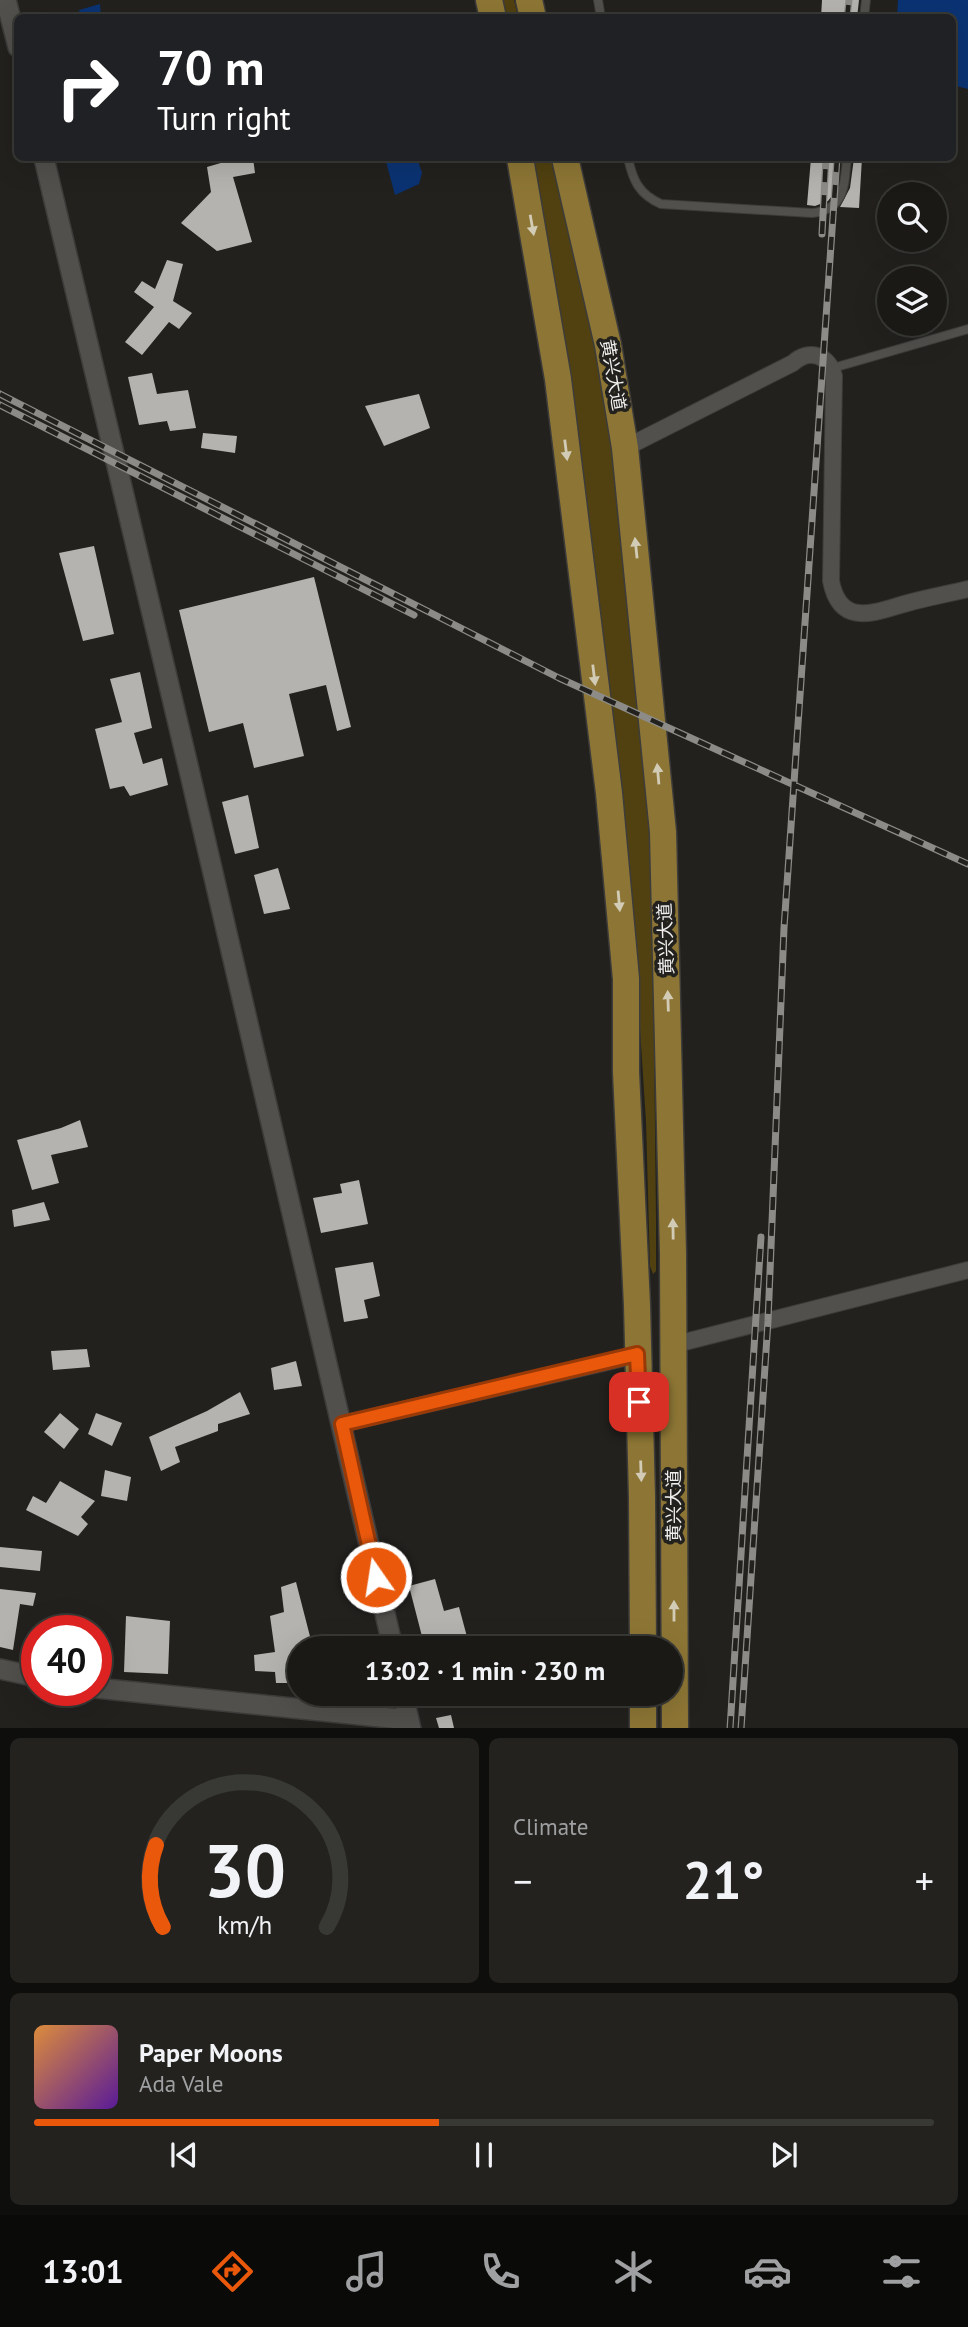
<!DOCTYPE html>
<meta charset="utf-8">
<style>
body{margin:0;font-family:"PT Sans","Noto Sans SC",sans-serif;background:#23221f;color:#f1f3f6;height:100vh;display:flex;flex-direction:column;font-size:26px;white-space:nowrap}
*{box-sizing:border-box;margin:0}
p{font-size:23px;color:#9fa0a1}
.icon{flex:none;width:38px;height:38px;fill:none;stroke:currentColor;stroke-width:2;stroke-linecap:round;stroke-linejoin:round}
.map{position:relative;height:1728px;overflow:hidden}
.panel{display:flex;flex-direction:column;gap:10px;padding:10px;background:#0e0e0c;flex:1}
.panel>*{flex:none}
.guide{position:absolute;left:14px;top:14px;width:942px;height:147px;border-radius:10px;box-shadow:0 7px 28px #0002,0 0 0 2px #383835;background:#202124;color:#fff;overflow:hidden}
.fabs{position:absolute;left:877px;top:182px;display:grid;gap:14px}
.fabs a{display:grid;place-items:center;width:70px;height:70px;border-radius:50%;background:#1a1916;box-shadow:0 7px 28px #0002,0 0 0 2px #383835;font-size:35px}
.speed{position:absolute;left:21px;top:1615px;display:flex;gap:14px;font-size:35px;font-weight:700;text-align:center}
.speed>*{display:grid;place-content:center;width:91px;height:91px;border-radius:50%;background:#1a1916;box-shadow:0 7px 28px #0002,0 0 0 2px #383835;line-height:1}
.speed .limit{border:10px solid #d22;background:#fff;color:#111}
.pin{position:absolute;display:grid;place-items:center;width:60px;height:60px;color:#fff;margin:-30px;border-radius:14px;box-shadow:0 4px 10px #0006}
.me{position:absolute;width:77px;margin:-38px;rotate:347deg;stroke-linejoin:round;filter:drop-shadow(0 0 5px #0008)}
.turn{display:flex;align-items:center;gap:24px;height:147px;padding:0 28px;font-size:32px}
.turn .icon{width:91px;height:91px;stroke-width:2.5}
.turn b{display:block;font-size:49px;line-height:60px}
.big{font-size:52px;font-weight:700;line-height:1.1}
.panel .tile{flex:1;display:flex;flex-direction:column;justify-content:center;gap:10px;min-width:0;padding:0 24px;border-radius:10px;background:#23221f}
.panel .dial{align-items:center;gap:0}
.dial svg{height:182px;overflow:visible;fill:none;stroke:#383835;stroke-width:7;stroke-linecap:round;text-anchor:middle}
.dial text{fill:#f1f3f6;stroke:none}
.song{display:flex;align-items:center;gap:21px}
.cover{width:84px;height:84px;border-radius:10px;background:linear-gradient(135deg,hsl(30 70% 55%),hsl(270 70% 35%))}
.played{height:7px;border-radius:4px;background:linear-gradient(90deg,#ea580c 45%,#383835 45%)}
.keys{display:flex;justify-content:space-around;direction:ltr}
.heat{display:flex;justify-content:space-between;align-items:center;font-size:38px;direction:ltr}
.panel .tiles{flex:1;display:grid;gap:10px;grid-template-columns:1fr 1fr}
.tile:last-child{grid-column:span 2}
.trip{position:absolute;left:287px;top:1636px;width:396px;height:70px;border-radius:35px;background:#1a1916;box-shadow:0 7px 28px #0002,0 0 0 2px #383835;font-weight:700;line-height:70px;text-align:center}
.menu{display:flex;height:112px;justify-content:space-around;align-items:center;background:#0a0a09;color:#9fa0a1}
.menu .icon{width:49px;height:49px}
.menu .on{color:#ea580c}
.menu b{font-size:32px;color:#f1f3f6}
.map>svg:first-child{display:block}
.green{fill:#514110}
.water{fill:#0b3373}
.building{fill:#b4b3af}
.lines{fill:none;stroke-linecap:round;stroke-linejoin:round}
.service-casing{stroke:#3d3c3a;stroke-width:10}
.minor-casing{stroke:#3d3c3a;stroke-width:18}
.tertiary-casing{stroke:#3d3c3a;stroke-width:22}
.trunk-casing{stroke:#3d3c3a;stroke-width:29}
.service{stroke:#51504d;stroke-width:8}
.minor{stroke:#51504d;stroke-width:16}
.tertiary{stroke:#51504d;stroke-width:19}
.trunk{stroke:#8d7635;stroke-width:26}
.rail-casing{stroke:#8c8b88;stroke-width:7}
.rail{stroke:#22211e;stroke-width:4.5;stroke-dasharray:13;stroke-linecap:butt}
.oneway{fill:#d2cbb6}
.route-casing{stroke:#983908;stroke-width:18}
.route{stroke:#ea580c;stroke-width:12}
.labels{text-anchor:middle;stroke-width:7;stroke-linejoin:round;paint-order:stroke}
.street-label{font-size:18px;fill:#f0efed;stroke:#22211e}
</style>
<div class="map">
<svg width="968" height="1729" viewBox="0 0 968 1729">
<rect width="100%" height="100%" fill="#22211e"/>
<path class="green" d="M501 0H514L518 17H505Z
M532 158H554L593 330 608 418 628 582 652 860 656 1218V1271L653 1274 650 1266 646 1121 633 920 570 371Z"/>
<path class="water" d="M898 0H968V89L952 85V18L897 17Z
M100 4 101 17H81L79 10Z
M385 158H417L422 173 419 184 395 195Z"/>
<path class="building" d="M822 0H859L857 18H821Z
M238 158H253L255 173 233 177 252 242 217 251 181 223 211 192 207 167Z
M811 158H840L835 192 828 201 815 206 807 205Z
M854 158H862L859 208 840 207 850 188Z
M167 260 183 264 173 301 192 313 179 329 169 322 142 355 125 342 154 307 134 292 142 281 155 289Z
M152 373 157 394 188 390 196 428 170 431 167 421 139 425 128 377Z
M419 394 430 428 384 446 365 406Z
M203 433 237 436 235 453 201 448Z
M94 546 114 634 83 641 59 553Z
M314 577 351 727 337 731 326 685 289 694 304 756 254 768 243 723 209 732 179 610Z
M140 672 152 728 134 733 143 764 162 758 168 785 130 796 124 786 110 789 95 729 122 722 110 679Z
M248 795 259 848 235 854 222 802Z
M278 868 290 909 264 914 254 875Z
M80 1120 88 1147 51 1155 59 1183 32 1190 17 1140 61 1128Z
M359 1180 368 1224 321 1233 313 1198 342 1193 340 1184Z
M44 1202 50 1220 14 1227 12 1210Z
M373 1262 380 1296 364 1300 368 1318 344 1322 335 1268Z
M87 1349 90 1367 53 1370 51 1351Z
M296 1361 302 1386 274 1390 271 1368Z
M240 1392 250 1414 218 1424V1431L175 1447 180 1462 161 1471 149 1437 207 1411Z
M60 1413 79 1429 64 1449 44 1432Z
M96 1413 122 1423 112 1446 88 1434Z
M105 1470 131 1477 127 1501 101 1496Z
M60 1481 95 1501 81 1517 88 1524 78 1536 26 1510 33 1496 46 1503Z
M0 1547 42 1551 40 1571 0 1567Z
M435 1579 444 1611 459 1607 470 1648H425L409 1586Z
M296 1582 313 1648H299V1683H276L275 1672 255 1671 254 1655 275 1652 270 1616 284 1612 281 1587Z
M0 1589 36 1593 33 1606 20 1604 13 1650 0 1647Z
M126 1616 170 1621 168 1674 124 1672Z
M451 1715 454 1728H439L436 1718Z"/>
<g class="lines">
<g class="service-casing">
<path id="service" d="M598 0 601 18
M864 18 866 0
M628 158C633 181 639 194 661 204L812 213C846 209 844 185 847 158
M833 368 968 329"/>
</g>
<g class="minor-casing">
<path id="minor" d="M625 448 793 363C809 348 829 355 834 376L831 581C840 627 873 613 904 604 925 598 947 594 968 589
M673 1345 968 1270
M342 1424 637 1355"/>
</g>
<g class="tertiary-casing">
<path id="tertiary" d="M6 0 18 47
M44 158 190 774 393 1648
M0 1669 37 1677
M96 1688 409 1720
M403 1694 411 1729"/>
</g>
<g class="trunk-casing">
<path id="trunk" d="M489 0 493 18
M529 0 533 18
M520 158 558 379 609 793 626 979V1072L637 1305 642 1497 643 1648
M565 158 608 345 625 448 663 832 673 1254 675 1729
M643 1694V1729"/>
</g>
<use href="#service" class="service"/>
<use href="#minor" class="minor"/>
<use href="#tertiary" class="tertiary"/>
<use href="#trunk" class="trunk"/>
<g class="rail-casing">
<path id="rail" d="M847 18 849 0
M822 234 826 158
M0 394 559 678 968 864
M0 405 414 615
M730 1729 761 1237
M741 1729 768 1321 784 928 837 158"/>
</g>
<use href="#rail" class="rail"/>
</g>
<defs><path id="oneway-solid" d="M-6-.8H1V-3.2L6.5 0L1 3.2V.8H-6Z" transform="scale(1.75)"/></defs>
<g class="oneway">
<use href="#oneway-solid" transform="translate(532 225) rotate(80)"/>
<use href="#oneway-solid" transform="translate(566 450) rotate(83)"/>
<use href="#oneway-solid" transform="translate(636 548) rotate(-96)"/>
<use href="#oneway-solid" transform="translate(594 675) rotate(83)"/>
<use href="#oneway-solid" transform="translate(658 774) rotate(-95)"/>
<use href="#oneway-solid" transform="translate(619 901) rotate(85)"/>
<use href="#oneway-solid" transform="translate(668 1001) rotate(-92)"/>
<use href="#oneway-solid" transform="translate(673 1229) rotate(-91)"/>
<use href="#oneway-solid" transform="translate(641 1471) rotate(88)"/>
<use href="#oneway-solid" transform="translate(674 1611) rotate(-90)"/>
</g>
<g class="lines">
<g class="route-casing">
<path id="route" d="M376 1577 342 1424 637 1354 639 1402"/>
</g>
<use href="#route" class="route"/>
</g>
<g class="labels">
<g class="street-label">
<text transform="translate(613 375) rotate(80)" y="6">黄兴大道</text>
<text transform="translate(666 939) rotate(-92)" y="6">黄兴大道</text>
<text transform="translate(674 1506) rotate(-90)" y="6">黄兴大道</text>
</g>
</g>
</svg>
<div class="fabs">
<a><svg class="icon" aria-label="search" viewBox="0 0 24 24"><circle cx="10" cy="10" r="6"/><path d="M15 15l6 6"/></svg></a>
<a><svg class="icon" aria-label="layers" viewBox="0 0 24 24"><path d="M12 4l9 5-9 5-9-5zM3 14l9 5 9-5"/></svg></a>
</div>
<div class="speed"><div class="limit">40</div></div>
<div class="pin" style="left:639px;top:1402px;background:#d93025"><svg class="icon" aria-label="arrive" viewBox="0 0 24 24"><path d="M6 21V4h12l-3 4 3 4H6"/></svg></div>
<svg class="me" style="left:376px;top:1577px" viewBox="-20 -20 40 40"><circle r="17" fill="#ea580c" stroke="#fff" stroke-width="3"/><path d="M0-11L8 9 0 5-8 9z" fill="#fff"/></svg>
<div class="trip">13:02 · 1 min · 230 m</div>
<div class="guide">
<div class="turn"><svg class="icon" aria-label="right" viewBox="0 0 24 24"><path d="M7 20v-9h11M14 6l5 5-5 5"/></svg><div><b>70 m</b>Turn right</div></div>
</div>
</div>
<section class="panel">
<div class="tiles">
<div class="tile dial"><svg viewBox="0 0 100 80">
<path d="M14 69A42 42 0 1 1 86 69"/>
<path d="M14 69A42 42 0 0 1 11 33" stroke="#ea580c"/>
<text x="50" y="56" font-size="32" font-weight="700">30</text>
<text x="50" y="72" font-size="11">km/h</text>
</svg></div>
<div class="tile"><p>Climate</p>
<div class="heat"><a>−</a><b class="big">21°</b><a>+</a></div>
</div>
<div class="tile">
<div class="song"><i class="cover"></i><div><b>Paper Moons</b><p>Ada Vale</p></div></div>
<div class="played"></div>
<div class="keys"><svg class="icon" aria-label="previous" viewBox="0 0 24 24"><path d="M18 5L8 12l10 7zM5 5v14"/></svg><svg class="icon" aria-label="pause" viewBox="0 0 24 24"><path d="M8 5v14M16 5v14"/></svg><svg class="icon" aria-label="next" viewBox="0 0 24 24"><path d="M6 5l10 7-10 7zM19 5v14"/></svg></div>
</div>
</div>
</section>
<nav class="menu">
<b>13:01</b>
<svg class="icon on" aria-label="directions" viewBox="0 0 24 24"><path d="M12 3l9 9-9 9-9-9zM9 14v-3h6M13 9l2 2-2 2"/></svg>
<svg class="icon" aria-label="music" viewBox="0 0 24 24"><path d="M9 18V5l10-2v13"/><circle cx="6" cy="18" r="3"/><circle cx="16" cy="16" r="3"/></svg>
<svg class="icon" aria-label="phone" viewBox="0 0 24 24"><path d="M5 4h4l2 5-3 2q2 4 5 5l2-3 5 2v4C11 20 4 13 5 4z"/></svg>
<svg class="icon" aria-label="climate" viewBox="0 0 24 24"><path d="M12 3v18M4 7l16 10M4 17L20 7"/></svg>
<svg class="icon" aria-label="car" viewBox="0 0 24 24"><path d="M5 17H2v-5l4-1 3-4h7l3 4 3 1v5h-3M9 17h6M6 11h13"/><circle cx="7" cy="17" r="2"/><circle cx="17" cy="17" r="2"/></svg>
<svg class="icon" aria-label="filters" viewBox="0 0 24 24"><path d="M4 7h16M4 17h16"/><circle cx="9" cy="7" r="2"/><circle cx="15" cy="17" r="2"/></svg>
</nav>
